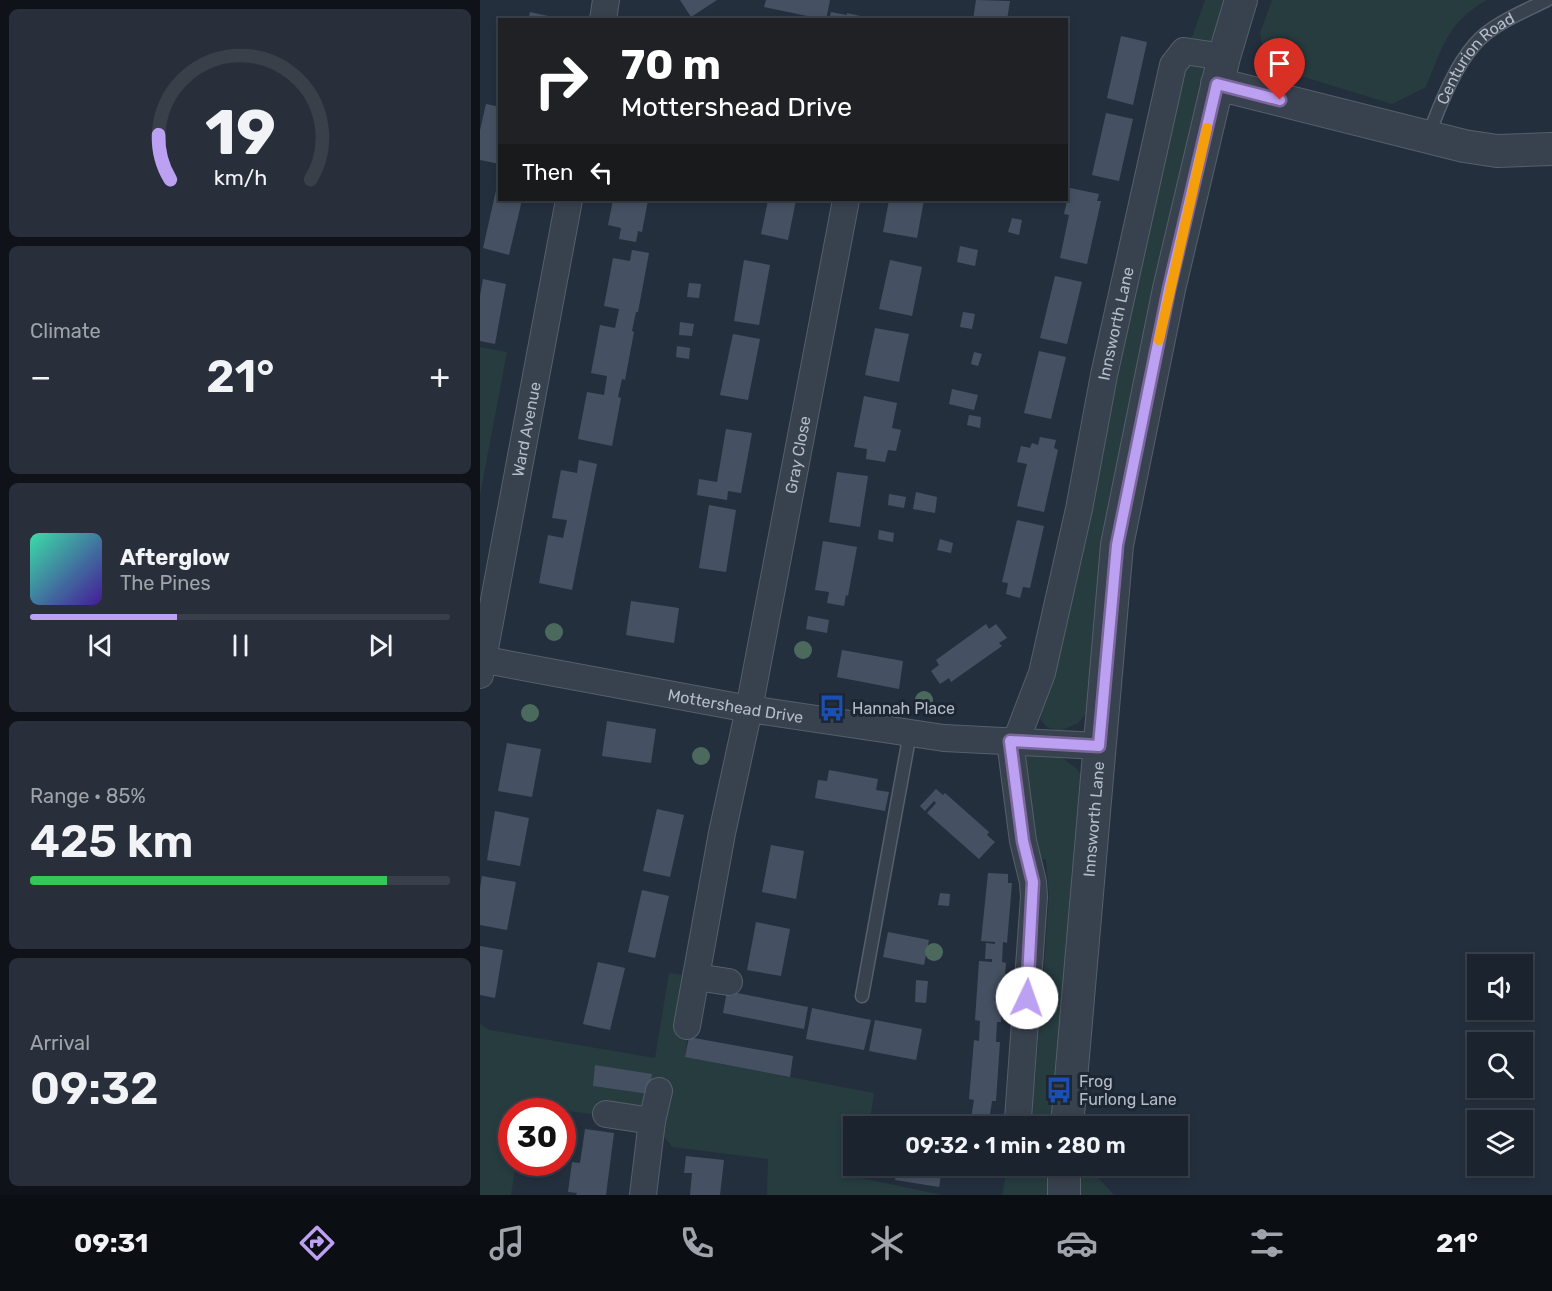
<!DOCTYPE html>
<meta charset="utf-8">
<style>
body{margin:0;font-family:Rubik,sans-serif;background:#282f3a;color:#f1f3f6;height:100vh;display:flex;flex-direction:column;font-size:22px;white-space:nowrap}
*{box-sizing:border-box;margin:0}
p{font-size:20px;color:#a0a4aa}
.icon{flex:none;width:33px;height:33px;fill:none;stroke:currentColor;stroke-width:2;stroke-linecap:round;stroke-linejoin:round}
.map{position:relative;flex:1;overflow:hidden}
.side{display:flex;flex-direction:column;gap:9px;padding:9px;background:#0f1319;width:480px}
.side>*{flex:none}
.hud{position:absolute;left:18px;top:18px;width:570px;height:183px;border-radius:0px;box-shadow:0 3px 9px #0003,0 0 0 2px #39404a;background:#202124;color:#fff;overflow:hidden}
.buttons{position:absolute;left:987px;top:954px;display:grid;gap:12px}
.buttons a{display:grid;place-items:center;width:66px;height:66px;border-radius:0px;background:#1b232e;box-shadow:0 3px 9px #0003,0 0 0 2px #39404a;font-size:30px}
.speed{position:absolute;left:18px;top:1098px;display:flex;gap:12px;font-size:30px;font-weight:700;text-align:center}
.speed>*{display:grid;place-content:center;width:78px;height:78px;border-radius:50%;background:#1b232e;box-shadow:0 3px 9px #0003,0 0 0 2px #39404a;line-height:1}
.speed .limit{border:9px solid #d22;background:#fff;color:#111}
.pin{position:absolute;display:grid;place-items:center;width:51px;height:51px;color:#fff;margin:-62px -26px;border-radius:50% 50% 50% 0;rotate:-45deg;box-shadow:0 0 6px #0007}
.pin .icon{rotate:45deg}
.me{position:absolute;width:66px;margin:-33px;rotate:3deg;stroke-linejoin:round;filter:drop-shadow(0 0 4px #0008)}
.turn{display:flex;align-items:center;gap:21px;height:126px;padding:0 24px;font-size:27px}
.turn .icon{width:78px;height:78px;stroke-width:2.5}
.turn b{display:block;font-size:42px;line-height:51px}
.then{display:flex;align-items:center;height:57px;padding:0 24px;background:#0003;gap:12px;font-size:22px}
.big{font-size:45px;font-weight:600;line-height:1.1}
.side .tile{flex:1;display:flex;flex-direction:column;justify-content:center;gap:9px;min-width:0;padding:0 21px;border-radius:9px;background:#282f3a}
.side .dial{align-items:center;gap:0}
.dial svg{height:156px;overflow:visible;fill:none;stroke:#39404a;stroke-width:7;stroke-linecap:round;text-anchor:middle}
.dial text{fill:#f1f3f6;stroke:none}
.song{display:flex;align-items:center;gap:18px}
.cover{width:72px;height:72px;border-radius:9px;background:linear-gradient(135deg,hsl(160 70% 55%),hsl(260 70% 35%))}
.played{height:6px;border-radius:3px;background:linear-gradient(90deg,#bca0f2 35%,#39404a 35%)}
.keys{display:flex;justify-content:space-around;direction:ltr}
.heat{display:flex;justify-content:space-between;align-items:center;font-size:33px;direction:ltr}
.charge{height:9px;border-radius:4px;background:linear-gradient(90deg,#34c759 85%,#39404a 0)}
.trip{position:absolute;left:363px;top:1116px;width:345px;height:60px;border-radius:0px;background:#1b232e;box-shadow:0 3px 9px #0003,0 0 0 2px #39404a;font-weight:600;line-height:60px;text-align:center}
.menu{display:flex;height:96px;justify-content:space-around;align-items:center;background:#0b0e12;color:#a0a4aa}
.menu .icon{width:42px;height:42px}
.menu .on{color:#bca0f2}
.menu b{font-size:27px;color:#f1f3f6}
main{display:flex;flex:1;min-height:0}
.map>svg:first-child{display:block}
.green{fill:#263c3f}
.building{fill:#455162}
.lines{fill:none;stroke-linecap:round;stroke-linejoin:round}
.service-casing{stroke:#565f6c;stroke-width:15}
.minor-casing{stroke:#565f6c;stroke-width:28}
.tertiary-casing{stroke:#565f6c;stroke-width:34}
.service{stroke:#38414e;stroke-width:12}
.minor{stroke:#38414e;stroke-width:26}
.tertiary{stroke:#38414e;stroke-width:32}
.tree{fill:#4b6a5d}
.route-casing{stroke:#7a689d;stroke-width:15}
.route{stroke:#bca0f2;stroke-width:10}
.slow{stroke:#f59e0b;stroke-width:10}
.labels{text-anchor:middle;stroke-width:6;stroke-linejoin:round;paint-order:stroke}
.street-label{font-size:16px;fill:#b4bcc9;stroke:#1d2633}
.poi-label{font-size:16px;fill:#b4bcc9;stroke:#1d2633;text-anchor:start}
</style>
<main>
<section class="side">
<div class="tile dial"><svg viewBox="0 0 100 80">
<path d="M14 69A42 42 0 1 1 86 69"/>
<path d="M14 69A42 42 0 0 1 8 46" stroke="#bca0f2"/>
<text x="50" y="56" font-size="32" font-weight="700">19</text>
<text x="50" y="72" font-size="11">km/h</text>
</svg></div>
<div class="tile"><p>Climate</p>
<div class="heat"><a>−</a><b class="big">21°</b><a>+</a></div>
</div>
<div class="tile">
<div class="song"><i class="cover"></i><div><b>Afterglow</b><p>The Pines</p></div></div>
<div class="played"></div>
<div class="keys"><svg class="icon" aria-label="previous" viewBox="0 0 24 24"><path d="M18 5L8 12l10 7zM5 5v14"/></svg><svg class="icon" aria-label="pause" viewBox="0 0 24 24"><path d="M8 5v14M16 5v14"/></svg><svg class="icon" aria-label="next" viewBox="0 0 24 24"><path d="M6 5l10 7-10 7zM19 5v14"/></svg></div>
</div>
<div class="tile"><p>Range · 85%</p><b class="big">425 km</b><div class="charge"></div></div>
<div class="tile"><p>Arrival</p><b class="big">09:32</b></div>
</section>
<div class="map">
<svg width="1072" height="1195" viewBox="0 0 1072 1195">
<rect width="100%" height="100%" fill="#242f3e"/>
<path class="green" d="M725 0H761L613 705 598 723 580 731 567 727 560 719 704 51 713 35Z
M792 0H1007C968 21 962 48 946 87L912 104 811 73 785 60 780 33Z
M0 347 27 352 0 495Z
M550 754 580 756 597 769 607 785 584 1089H573L571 1126H536L538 1119H552L553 1108 547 1100 548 1083 555 1082 559 1029 552 1028 554 995 562 996 569 896 566 859H555L544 758Z
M189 973 216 977 205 1057 394 1093 389 1126H374V1166H383L381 1178 462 1195H287L288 1159 192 1147 172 1121 43 1106 42 1111 32 1112V1162L36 1163 31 1195H0V1024L10 1030 175 1058Z
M528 1166H607L634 1195H522Z"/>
<path class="building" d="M200 0H237L211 17Z
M286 0H350L346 20 284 7Z
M496 0 530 1 527 20H493Z
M50 12 77 18V20H48Z
M351 12 367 15V13L398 20H349Z
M641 36 667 42 653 105 627 98Z
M6 104 20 107V164L0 160V130Z
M626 113 653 119 639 181 612 175Z
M17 186 20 187V200H42L29 255 3 248Z
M590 188 619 194 617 201H621L607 264 580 258 589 215 584 214Z
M133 200H168L162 232 158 231 156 242 139 239 141 228 128 225Z
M288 200H316L308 240 281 234Z
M409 200H444L437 238 403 232Z
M532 218 542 220 539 235 528 232Z
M480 246 498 250 495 266 477 262Z
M152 250 169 253 158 312H156L152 331 154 332 145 380 142 379 138 397 141 398 132 446 98 439 107 392 124 395 127 376 111 373 120 325 135 328 139 309 124 306 133 258 150 261Z
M264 260 290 265 279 325 254 321Z
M410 260 442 267 432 316 399 309Z
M575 276 602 282 587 344 560 338Z
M3 279 26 284 15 344 0 341V296Z
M209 283 221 284 219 298 207 297Z
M483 312 495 314 492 329 480 327Z
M200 322 214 324 212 336 199 335Z
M395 328 429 334 419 382 385 375Z
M253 334 280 339 268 400 240 395Z
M197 346 210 348 209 359 196 357Z
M559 351 586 357 571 419 544 413Z
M494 352 502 354 498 366 491 364Z
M472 389 498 395 494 410 469 404Z
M384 396 417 403 412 428 421 430 416 451 408 450 405 462 386 459 387 449 374 447Z
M489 415 501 417 500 428 487 425Z
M246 429 272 433 261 493 248 491 247 500 217 495 219 479 237 482Z
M560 437 576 440 574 448 578 450 564 512 537 506 547 464 537 462 541 446 550 448 552 443 558 445Z
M99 460 117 464 92 590 59 583 68 535 83 538 87 520 72 518 81 470 97 473Z
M357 472 388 476 380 527 349 522Z
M436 492 457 497 455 513 433 509Z
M409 494 426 497 424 508 408 505Z
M229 505 256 510 246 572 219 568Z
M537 520 564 526 550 588 543 587 540 598 526 594 528 583 522 582Z
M399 530 414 533 413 542 398 539Z
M460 539 473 543 471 553 457 550Z
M343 541 377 547 368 596 366 595 364 606 347 603 349 592 335 590Z
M151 601 199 608 194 643 146 635Z
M328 616 349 620 347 633 326 629Z
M506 624 509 629 516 624 527 638 519 643 522 646 471 682 469 678 460 684 451 671 459 665 456 660Z
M362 650 423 661 419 689 357 677Z
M127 721 176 729 171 763 122 756Z
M27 743 61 749 52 797 18 791Z
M349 770 398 779 396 790 409 792 405 811 335 798 338 780 347 781Z
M456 789 463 795 465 793 509 832 507 835 515 842 499 859 447 813 456 803 454 801 445 811 440 806Z
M177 809 204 815 190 877 163 871Z
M15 811 49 818 40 866 7 860Z
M291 845 324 851 316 899 282 892Z
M508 873 528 874V883H532L527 943 523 942 522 962 526 963 521 1022H517L516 1042H520L516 1101H512L509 1121 491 1118 494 1100 489 1099 494 1040 499 1041 500 1021 495 1020 499 961 512 962V959H505L506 943 515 944V942L501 941Z
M2 876 36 882 27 930 0 925V888Z
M162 890 189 896 175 958 148 952Z
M460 893 470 894 469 906 458 905Z
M276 922 310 929 301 976 267 970Z
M408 932 449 940 444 965 403 957Z
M0 946 23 950 15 998 0 995Z
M118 962 145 968 130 1030 103 1024Z
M436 980 448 981 446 1003 435 1002Z
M247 991 328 1007 324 1029 243 1013Z
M332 1008 391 1020 384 1050 326 1039Z
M395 1020 442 1029 436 1060 389 1051Z
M209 1037 313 1056 310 1077 205 1057Z
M115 1065 172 1074 169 1094 113 1086Z
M105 1129 134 1133 126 1195H96L97 1193 88 1192 92 1162 100 1163Z
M206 1156 244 1160 240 1195H210L212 1173H204Z
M418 1166H505L504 1176 462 1169 459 1187 415 1180Z"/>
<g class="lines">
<g class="service-casing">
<g id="service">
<path id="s1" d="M948 136C960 106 973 69 995 44 1012 24 1043 12 1067 0"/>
<path d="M382 996 430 733"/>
</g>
</g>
<g class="minor-casing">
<g id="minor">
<path d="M123 20 126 0"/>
<path id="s2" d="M0 659 269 709 464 738 619 746"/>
<path id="s3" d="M0 675 89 200"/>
<path d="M530 741 543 841 553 882 554 897 538 1119"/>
<path id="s4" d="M536 741 562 673 599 509 624 375 693 65 704 51 744 57"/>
<path d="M216 977 249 982"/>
<path id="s5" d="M207 1026 242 833 269 709 366 200"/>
<path d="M126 1114 172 1121 163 1195"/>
<path d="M172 1121 179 1091"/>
</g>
</g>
<g class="tertiary-casing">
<g id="tertiary">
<path d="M737 84 984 146 1017 151 1072 149"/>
<path id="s6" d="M587 1126 637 545 689 289 744 57 761 0"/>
<path d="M584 1195V1166"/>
</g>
</g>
<use href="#service" class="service"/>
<use href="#minor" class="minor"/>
<use href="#tertiary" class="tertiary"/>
</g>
<g class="tree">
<circle cx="74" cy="632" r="9"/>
<circle cx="323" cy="650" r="9"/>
<circle cx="444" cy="700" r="9"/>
<circle cx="50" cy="713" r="9"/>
<circle cx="221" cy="756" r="9"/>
<circle cx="454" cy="952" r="9"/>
<circle cx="560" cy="1011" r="9"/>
</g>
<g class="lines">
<g class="route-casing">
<path id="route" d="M547 998 553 882 543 841 530 741 619 746 637 545 689 289 737 84 800 100"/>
</g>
<use href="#route" class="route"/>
<path class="slow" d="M679 340 727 128"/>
</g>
<defs>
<g id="bus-bare" transform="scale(2.07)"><path d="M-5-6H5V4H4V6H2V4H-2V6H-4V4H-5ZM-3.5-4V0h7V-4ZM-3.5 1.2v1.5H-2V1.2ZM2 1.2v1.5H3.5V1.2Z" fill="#1a4fb4" stroke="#1d2633" stroke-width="2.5" paint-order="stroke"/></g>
</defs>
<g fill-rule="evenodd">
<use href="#bus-bare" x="352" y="708"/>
<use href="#bus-bare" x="579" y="1090"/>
</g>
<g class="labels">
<g class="street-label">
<text dy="6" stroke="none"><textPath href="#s1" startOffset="93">Centurion Road</textPath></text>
<text dy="6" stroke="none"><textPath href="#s4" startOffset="430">Innsworth Lane</textPath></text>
<text dy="6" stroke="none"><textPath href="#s3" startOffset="250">Ward Avenue</textPath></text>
<text dy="6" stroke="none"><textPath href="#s5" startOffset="582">Gray Close</textPath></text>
<text dy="6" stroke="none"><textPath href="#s2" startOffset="260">Mottershead Drive</textPath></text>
<text dy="6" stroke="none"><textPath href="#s6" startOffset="308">Innsworth Lane</textPath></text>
</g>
<g class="poi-label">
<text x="372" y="714">Hannah Place</text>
<text x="599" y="1087">Frog<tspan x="599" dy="18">Furlong Lane</tspan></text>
</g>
</g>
</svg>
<div class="buttons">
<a><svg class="icon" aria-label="sound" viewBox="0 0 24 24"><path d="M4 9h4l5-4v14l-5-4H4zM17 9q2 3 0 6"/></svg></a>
<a><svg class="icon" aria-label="search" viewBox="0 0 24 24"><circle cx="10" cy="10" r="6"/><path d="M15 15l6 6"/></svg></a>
<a><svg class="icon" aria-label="layers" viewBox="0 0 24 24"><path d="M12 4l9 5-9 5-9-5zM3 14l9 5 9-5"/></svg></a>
</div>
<div class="speed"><div class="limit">30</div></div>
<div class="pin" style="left:800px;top:100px;background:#d93025"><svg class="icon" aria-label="arrive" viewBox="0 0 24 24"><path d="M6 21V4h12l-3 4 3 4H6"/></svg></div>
<svg class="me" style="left:547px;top:998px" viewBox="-20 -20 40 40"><circle r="19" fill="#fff"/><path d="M0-13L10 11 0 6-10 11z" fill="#bca0f2"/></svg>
<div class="trip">09:32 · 1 min · 280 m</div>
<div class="hud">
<div class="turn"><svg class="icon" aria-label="right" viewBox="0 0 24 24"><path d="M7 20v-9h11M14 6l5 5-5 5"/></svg><div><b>70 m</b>Mottershead Drive</div></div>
<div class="then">Then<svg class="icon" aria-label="left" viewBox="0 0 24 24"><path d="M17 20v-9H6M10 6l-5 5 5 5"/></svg></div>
</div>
</div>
</main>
<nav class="menu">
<b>09:31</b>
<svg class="icon on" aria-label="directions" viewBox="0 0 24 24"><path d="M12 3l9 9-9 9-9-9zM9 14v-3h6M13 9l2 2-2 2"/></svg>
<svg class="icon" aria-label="music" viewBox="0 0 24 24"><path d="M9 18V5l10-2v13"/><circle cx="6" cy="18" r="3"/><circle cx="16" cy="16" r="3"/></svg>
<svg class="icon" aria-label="phone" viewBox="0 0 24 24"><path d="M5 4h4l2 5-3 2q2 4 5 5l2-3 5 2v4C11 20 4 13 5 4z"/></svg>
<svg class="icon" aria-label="climate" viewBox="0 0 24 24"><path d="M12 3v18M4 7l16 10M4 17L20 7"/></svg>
<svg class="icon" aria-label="car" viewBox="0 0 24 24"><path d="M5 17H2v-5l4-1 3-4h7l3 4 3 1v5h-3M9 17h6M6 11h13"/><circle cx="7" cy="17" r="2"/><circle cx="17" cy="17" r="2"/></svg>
<svg class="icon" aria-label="filters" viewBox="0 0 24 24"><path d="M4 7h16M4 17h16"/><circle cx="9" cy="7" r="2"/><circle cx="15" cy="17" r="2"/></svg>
<b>21°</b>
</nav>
